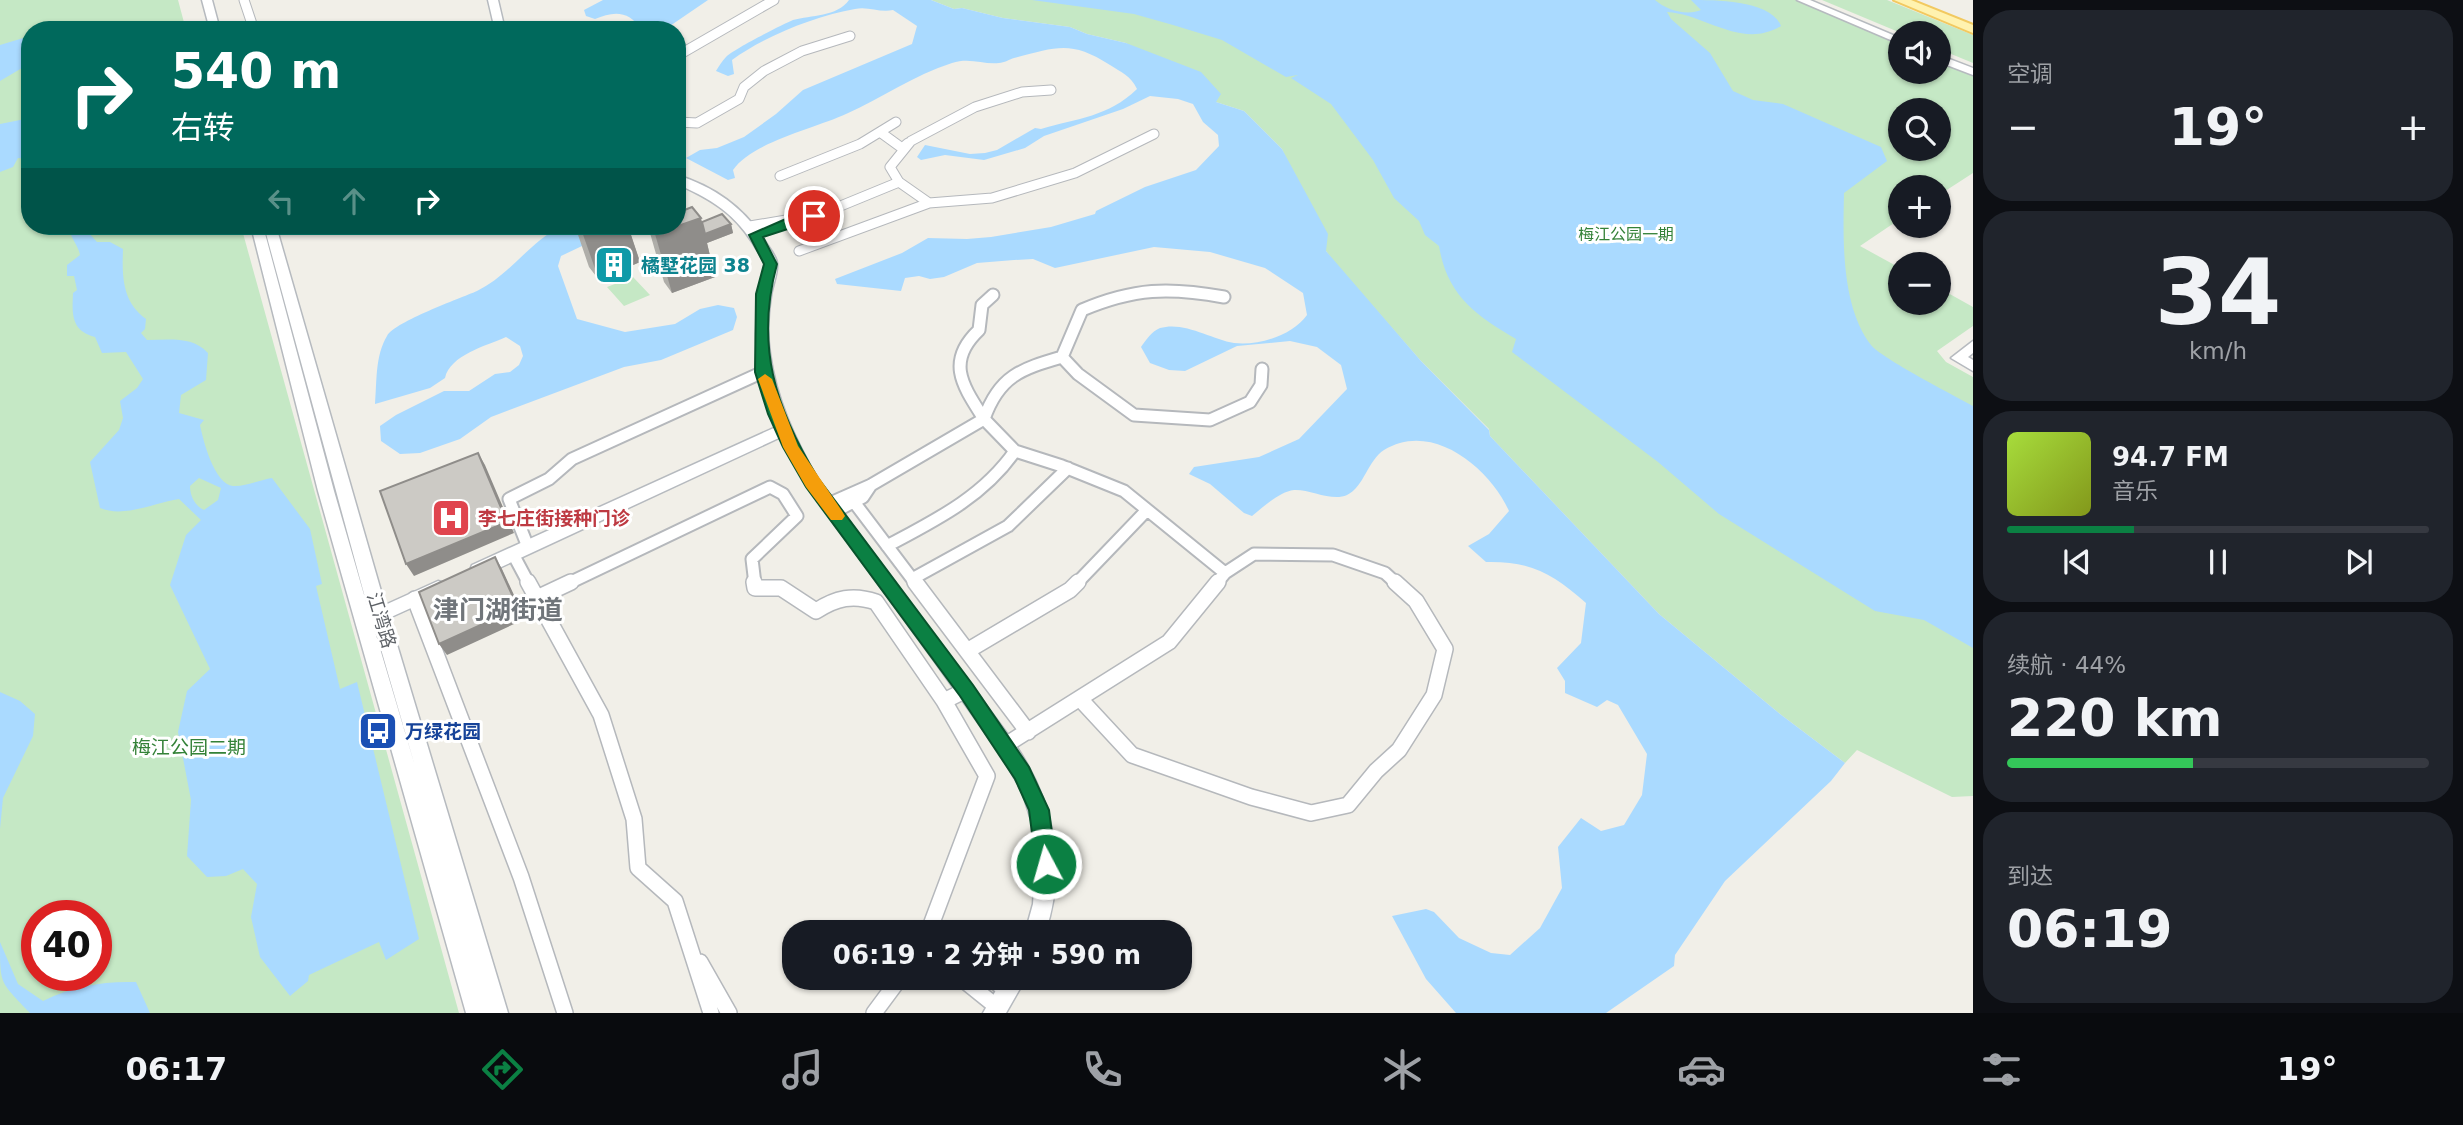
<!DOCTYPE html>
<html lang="zh">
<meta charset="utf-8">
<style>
body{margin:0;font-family:"DejaVu Sans","Noto Sans SC",sans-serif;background:#20242c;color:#f1f3f6;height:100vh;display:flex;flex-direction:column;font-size:26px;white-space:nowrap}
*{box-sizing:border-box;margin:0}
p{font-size:23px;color:#9ea1a6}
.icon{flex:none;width:38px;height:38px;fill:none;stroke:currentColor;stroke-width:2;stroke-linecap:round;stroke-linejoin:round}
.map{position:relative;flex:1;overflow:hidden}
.panel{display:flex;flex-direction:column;gap:10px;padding:10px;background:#0d0f14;width:490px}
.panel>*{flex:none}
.banner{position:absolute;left:21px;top:21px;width:665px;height:214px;border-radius:28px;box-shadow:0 2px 5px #0004;background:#00695c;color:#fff;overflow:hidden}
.tools{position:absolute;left:1888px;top:21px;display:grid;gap:14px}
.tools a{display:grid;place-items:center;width:63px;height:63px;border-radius:50%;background:#171b24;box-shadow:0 2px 5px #0004;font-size:35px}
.speed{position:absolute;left:21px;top:900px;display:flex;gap:14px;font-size:35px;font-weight:700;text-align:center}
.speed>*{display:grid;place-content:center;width:91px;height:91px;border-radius:50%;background:#171b24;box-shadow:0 2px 5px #0004;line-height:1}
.speed .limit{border:10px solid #d22;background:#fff;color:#111}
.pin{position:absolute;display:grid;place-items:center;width:60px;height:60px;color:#fff;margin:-30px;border:4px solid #fff;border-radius:50%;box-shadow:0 2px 7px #0007}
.me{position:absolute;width:77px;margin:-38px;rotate:354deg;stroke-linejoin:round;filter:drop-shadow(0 0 5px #0008)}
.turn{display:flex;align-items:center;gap:24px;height:147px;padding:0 35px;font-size:32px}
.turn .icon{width:91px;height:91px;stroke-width:2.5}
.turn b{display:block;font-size:49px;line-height:60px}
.lanes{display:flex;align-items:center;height:66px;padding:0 35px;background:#0003;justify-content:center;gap:35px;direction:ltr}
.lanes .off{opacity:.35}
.big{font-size:52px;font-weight:700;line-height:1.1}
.panel .widget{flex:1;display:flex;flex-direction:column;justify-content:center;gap:10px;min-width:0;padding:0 24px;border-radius:28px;background:#20242c}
.panel .dial{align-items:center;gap:0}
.dial b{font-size:91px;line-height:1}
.song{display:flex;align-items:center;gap:21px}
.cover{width:84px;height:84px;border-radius:10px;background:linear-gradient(135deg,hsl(80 70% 55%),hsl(70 70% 35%))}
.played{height:7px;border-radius:4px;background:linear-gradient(90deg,#0b8043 30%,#363941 30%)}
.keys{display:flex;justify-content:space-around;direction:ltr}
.heat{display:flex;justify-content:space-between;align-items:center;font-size:38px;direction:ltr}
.charge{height:10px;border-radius:5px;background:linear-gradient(90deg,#34c759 44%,#363941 0)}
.trip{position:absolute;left:782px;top:920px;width:410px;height:70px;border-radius:28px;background:#171b24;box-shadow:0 2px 5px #0004;font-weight:700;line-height:70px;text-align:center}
.menu{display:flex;height:112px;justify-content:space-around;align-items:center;background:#090b0e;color:#9ea1a6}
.menu .icon{width:49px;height:49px}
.menu .current{color:#0b8043}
.menu b{font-size:32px;color:#f1f3f6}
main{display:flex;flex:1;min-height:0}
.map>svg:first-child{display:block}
.green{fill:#c5e8c5;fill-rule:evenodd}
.water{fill:#aadaff;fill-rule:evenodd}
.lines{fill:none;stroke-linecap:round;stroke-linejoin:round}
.street-far2-casing{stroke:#b5b8bc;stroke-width:11}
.street-far1-casing{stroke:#b5b8bc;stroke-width:15}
.street-casing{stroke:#b5b8bc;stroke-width:18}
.secondary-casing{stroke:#b6babf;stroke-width:3}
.primary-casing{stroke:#f2c960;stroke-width:4}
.street-far2{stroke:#fff;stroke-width:9}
.street-far1{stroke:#fff;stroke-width:11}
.street{stroke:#fff;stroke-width:15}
.secondary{fill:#fff;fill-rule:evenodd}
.primary{fill:#fff2af;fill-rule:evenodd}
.wall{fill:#afaea9}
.shaded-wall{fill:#8f8d8a}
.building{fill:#cccac5;stroke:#8f8d8a;stroke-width:2}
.route{fill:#0b8043;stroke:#07532c;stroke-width:2}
.slow{fill:#f59e0b}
.labels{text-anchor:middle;stroke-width:6;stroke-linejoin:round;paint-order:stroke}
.far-park-label{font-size:16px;fill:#348238;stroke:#fff}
.culture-label{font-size:19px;font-weight:bold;fill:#0d838f;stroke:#fff;text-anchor:start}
.health-label{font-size:19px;font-weight:bold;fill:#be3a42;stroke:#fff;text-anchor:start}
.street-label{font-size:19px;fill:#5f6368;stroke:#fff}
.transit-label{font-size:19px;font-weight:bold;fill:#164399;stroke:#fff;text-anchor:start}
.park-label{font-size:19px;fill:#348238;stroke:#fff}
.district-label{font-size:26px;font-weight:bold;fill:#70757a;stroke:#fff}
</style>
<main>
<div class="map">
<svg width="1973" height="1013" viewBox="0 0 1973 1013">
<rect width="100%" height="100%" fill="#f1efe8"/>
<path class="green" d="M0 0H178L186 30H30V226H241L459 1013H0ZM37 915H96V975H37Z
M931 0H1796L1900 44V72H1939V60L1973 75V173L1939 195V187H1900V219L1860 246 1900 268V303H1939V288L1973 307V326L1937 351 1946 362 1973 377V796L1952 797 1857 750 1845 763 1780 714 1659 614 1490 436 1489 429 1421 361 1334 262 1326 251 1282 149 1244 111 1216 102 1126 43 1087 34 1070 27 1003 18 962 8 954 9ZM1900 110H1939V149H1900Z
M1822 0H1887L1973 35V63L1939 49V33H1901Z
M633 277 650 295 624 306 607 287Z"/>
<path class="water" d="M603 0H708L664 30H641C630 10 613 11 595 19L586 16 584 10Z
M849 0H931L954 9 962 8 1003 18 1070 27 1087 34 1126 43 1201 72 1221 94 1216 102 1244 111 1282 149 1328 234 1326 251 1421 361 1489 430 1490 436 1659 614 1780 714 1845 763 1831 781 1725 881 1675 955 1674 966 1606 1013H1456L1426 979 1392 916 1426 909 1434 912 1459 938 1491 953 1510 955 1540 928 1562 888 1558 847 1581 818 1601 831 1624 825 1642 795 1647 754 1618 705 1607 700 1597 707 1565 693V681L1557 668 1581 643 1586 603C1553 574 1531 561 1486 562L1468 546 1489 534 1509 511C1490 468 1432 420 1384 450 1368 460 1364 487 1347 495 1332 502 1310 489 1294 490 1279 492 1263 507 1252 516L1244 513 1210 484 1189 474 1194 467 1259 457 1299 439 1347 389 1341 365 1317 347 1290 341 1237 346 1185 371 1169 370 1150 363 1141 347C1146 340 1152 331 1160 328 1184 321 1211 339 1234 343 1259 346 1293 335 1307 315L1303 293 1265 268 1210 252 1154 247 1055 268 1033 259 1014 260 977 263 944 277 930 279 919 276 905 278 901 291 837 284 835 279 902 253 928 238 967 239 991 237 1051 227 1095 214 1096 211 1145 187 1196 170 1219 146 1218 135 1203 122 1193 104 1178 99 1150 96 1123 109 1044 136 1025 148 984 160 945 155 921 160 917 157 925 145 970 154 985 153 997 150 1035 128 1041 129C1078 118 1108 117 1137 89 1131 76 1121 72 1110 65 1071 40 1057 47 1014 58 1010 59 1004 63 999 63 984 65 970 57 952 63 914 75 882 98 846 114 816 128 752 142 733 170L735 178 728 180 686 158 700 150 717 148 744 137 776 114 803 90 912 44 917 26 893 10C880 13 868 6 855 9 815 16 765 36 732 60L734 74 728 76 716 71C719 66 722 61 726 57 732 50 783 24 793 20 811 15 837 17 849 0Z
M1032 0H1655C1666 10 1687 16 1701 10L1691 0C1715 0 1771 0 1781 26 1742 50 1705 14 1667 12L1671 19 1710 53 1733 91 1753 100 1783 104 1881 147 1887 161 1844 193C1843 240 1841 306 1871 345 1881 358 1955 396 1973 406V648L1924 620 1875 611 1719 514 1658 462 1512 352 1516 339C1475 315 1447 295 1439 246L1425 235 1419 221 1394 198 1373 160 1331 104 1291 78 1298 75 1286 77 1222 40 1173 25 1134 14Z
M30 36V47L25 53 22 68 0 81V45Z
M30 118 28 130 30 131V159L18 158 13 167 0 172V124Z
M69 226H89L87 231 97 242H110L123 249C122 276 122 302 146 319L145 329 141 333 147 340C170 340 192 336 208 353L206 380 181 395 179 413 204 420 200 425C203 440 214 484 233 486 244 487 260 480 272 478L310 529 322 584 316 586 340 689 357 682 419 939 386 960 379 942 309 975 308 981 290 996 260 957 251 917 257 884 243 869 226 876 207 877 187 856 191 800 178 732 187 691 210 669 170 585 186 535 201 520 179 499C154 503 124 518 100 508L90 462 119 430 123 418 120 401 137 388 143 379 126 352 102 353 95 337C71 331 72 314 73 293L77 290 74 276H67V265L80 255C78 244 69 237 69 226ZM199 478 221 488 218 500 204 510C195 506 190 496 190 486Z
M562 226H624L561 256 558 266 577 319 625 332 675 324 700 309 718 305 734 308 737 317 733 330 661 360 624 367 491 417 460 439 420 453 400 454 381 441 380 426 396 415 444 391H469L495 374 510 372 519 365 523 356 520 346 506 337C486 346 450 355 445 378L430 388 375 404C377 381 375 356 387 336 396 321 459 299 477 291 509 276 530 241 562 226Z
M0 692 20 701 35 714 33 736 3 798 0 829Z
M0 942 18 984 43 1001C73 986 103 981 136 982L150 1013H30C0 981 0 986 0 942Z"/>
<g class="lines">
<g class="street-far2-casing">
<path id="street-far2" d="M244 0 254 30
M677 56 774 0
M677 122 697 123 739 99 744 87 764 71 802 51 850 36
M880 132 902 148 908 143
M780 176 860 144 896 122
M899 182 929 203 992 198 1075 173 1154 134
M750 226 821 214 899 182 890 167 911 141 975 107 1022 92 1051 90
M755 235 788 223
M799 251 929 203"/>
</g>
<g class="street-far1-casing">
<path id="street-far1" d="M1224 297C1169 287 1134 288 1082 310L1062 357 1078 374 1134 415 1210 420 1250 402 1261 385 1262 369
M984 419C963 386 945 362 979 330L982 305 993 295
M984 419C999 376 1021 369 1062 357
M854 502 916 584
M828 504 871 485 984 419 1015 451 1062 466 1124 491 1225 573
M834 512 863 497 871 485
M887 546C936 520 983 497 1015 451
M528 547 509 499 549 479 572 459 763 372
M513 554 529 584
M912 579 1008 526 1068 468
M567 584 770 487 783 494 797 516 752 559 755 584
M1076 584 1147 510
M1216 584 1225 573 1254 554 1333 555 1385 573 1397 584"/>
</g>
<g class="street-casing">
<path id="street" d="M528 582 601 715 634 819 638 868 675 901 711 1013
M754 582 755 588H781L816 611C836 598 853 594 876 602L944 701
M915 582 1028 732
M537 598 571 582
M415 599 521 877 565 1013
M967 651 1070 590 1078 582
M1081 700 1132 755 1251 797 1311 813 1348 805 1376 771 1399 750 1434 695 1445 649 1416 601 1395 582
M1004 746 1169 642 1218 582
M928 933 987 776 944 701 966 690
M700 962 729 1013
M961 978 997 1007
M991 978 1008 992
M874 1013 900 978"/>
</g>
<g class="secondary-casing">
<path id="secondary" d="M202 0H212L220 30H210Z
M488 0H498L505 30H495Z
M1797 0H1810L1900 38V44Z
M1939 55 1973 68V75L1939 62Z
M677 175C716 187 748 211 768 246 771 250 777 259 777 264 778 274 772 286 771 296 768 315 767 335 770 354 776 399 795 439 817 478L1014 743C1053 800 1068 866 1045 933H1025L1033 904 1036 857 1033 826 1022 791 1001 755 935 662 807 486 781 437 484 575H472L470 570 472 565 776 427C753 369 751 325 765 264 742 220 722 204 677 184Z
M251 226H263L334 491 369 612 264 226H276L385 605 438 581 444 583 446 588 444 593 389 618 508 1013H466L318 491ZM373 625H374L415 766Z
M1973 341V353L1968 357 1973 360V371L1951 358Z
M1003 978H1026L1006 1013H983Z"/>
</g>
<g class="primary-casing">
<path id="primary" d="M1894 0H1911L1973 25V33Z"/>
</g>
<use href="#street-far2" class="street-far2"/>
<use href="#street-far1" class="street-far1"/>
<use href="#street" class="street"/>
<use href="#secondary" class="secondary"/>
<use href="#primary" class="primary"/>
</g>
<path class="wall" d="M702 222 731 224 733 233 707 243 715 277 672 293 664 282 648 226H677Z
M575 226H628L640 262 599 280 589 267Z"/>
<path class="shaded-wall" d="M701 218 705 234 731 224 733 233 707 243 715 277 672 293 655 234Z
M580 226H628L640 262 599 280Z
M478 453 485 465 514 533 414 576 406 564Z
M495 557 502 569 525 619 447 655 439 644Z"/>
<path class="building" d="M692 207 701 218 655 234 649 226H677V213Z
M722 214 731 224 705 234 702 222Z
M478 453 507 522 406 564 380 491Z
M495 557 518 608 439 644 419 592Z"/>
<path class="route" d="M814 213 821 216 819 219 763 237 777 264C755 345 775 408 818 478L973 685 1029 767 1049 810 1056 864 1053 871 1046 874 1039 871 1036 864 1029 810 1015 779 960 696 806 487 783 447 768 414 755 372 756 294 764 264 749 235 788 218Z"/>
<path class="slow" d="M765 374 772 379 798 446 842 511 845 516 842 520H831L806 487 783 447 758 379Z"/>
<defs>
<g id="building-square" transform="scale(2.0125)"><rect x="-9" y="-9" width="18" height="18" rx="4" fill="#0f9aa8" stroke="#fff"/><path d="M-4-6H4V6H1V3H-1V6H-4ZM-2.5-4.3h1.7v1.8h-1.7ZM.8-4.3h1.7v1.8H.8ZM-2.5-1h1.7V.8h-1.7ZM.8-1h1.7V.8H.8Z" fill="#fff"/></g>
<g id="hospital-square" transform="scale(2.0125)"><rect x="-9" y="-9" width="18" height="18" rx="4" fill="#e0444e" stroke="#fff"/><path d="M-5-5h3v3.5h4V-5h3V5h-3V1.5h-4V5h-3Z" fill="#fff"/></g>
<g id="bus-square" transform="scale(2.0125)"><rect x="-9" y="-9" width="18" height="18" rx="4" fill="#1a4fb4" stroke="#fff"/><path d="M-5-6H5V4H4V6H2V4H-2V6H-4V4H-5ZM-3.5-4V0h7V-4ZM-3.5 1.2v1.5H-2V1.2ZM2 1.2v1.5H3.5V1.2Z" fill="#fff"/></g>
</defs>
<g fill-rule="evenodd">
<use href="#building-square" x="614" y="265"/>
<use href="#hospital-square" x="451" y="518"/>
<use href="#bus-square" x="378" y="731"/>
</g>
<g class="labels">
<g class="far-park-label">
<text x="1626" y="240">梅江公园一期</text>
</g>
<g class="culture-label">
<text x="641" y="272">橘墅花园 38</text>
</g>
<g class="health-label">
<text x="478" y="525">李七庄街接种门诊</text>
</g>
<g class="street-label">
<text transform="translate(382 620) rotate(73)" y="7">江湾路</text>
</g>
<g class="transit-label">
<text x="405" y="738">万绿花园</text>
</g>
<g class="park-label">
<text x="189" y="754">梅江公园二期</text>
</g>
<g class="district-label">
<text x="498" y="619">津门湖街道</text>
</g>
</g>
</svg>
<div class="tools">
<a><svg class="icon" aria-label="sound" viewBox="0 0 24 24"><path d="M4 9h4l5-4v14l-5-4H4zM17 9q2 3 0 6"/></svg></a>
<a><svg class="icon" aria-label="search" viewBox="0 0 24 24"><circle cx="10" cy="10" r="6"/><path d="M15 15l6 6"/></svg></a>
<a>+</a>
<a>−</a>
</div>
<div class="speed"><div class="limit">40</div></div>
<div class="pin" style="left:814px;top:216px;background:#d93025"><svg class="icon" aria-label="arrive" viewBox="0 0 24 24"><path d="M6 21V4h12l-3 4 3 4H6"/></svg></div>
<svg class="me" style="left:1046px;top:864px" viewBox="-20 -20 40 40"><circle r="17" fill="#0b8043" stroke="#fff" stroke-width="3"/><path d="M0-11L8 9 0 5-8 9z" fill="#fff"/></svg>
<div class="trip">06:19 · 2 分钟 · 590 m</div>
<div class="banner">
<div class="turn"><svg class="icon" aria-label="right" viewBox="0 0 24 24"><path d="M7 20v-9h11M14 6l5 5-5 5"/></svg><div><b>540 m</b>右转</div></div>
<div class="lanes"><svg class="icon off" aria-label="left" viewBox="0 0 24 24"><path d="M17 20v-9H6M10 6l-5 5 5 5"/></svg><svg class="icon off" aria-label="ahead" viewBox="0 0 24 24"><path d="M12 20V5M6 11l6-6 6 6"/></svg><svg class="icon" aria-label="right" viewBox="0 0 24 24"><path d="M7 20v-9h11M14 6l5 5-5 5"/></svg></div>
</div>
</div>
<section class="panel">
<div class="widget"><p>空调</p>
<div class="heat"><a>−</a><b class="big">19°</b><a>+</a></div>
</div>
<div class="widget dial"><b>34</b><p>km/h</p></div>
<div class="widget">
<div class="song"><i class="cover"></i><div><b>94.7 FM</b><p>音乐</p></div></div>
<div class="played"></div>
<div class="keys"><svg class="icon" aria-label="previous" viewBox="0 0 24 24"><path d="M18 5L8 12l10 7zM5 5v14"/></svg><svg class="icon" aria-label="pause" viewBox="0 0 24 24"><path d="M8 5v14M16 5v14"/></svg><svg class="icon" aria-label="next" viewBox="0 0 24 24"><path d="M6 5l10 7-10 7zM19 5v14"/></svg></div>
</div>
<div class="widget"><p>续航 · 44%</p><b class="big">220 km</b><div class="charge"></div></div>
<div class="widget"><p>到达</p><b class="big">06:19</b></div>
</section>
</main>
<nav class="menu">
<b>06:17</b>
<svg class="icon current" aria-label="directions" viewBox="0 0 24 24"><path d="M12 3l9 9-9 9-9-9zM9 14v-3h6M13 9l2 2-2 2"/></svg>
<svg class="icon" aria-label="music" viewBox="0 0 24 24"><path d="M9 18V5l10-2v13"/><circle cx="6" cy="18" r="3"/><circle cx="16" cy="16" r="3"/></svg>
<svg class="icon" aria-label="phone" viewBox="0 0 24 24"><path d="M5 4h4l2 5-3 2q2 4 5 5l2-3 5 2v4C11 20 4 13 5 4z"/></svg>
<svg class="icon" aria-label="climate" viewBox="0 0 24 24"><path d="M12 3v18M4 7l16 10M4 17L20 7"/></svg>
<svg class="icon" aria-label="car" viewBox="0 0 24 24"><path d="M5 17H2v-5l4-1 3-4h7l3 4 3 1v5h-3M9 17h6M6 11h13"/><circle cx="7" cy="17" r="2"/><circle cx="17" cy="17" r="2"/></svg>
<svg class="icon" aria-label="filters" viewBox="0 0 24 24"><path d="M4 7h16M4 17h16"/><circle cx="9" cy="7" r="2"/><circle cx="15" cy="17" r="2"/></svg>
<b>19°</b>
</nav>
